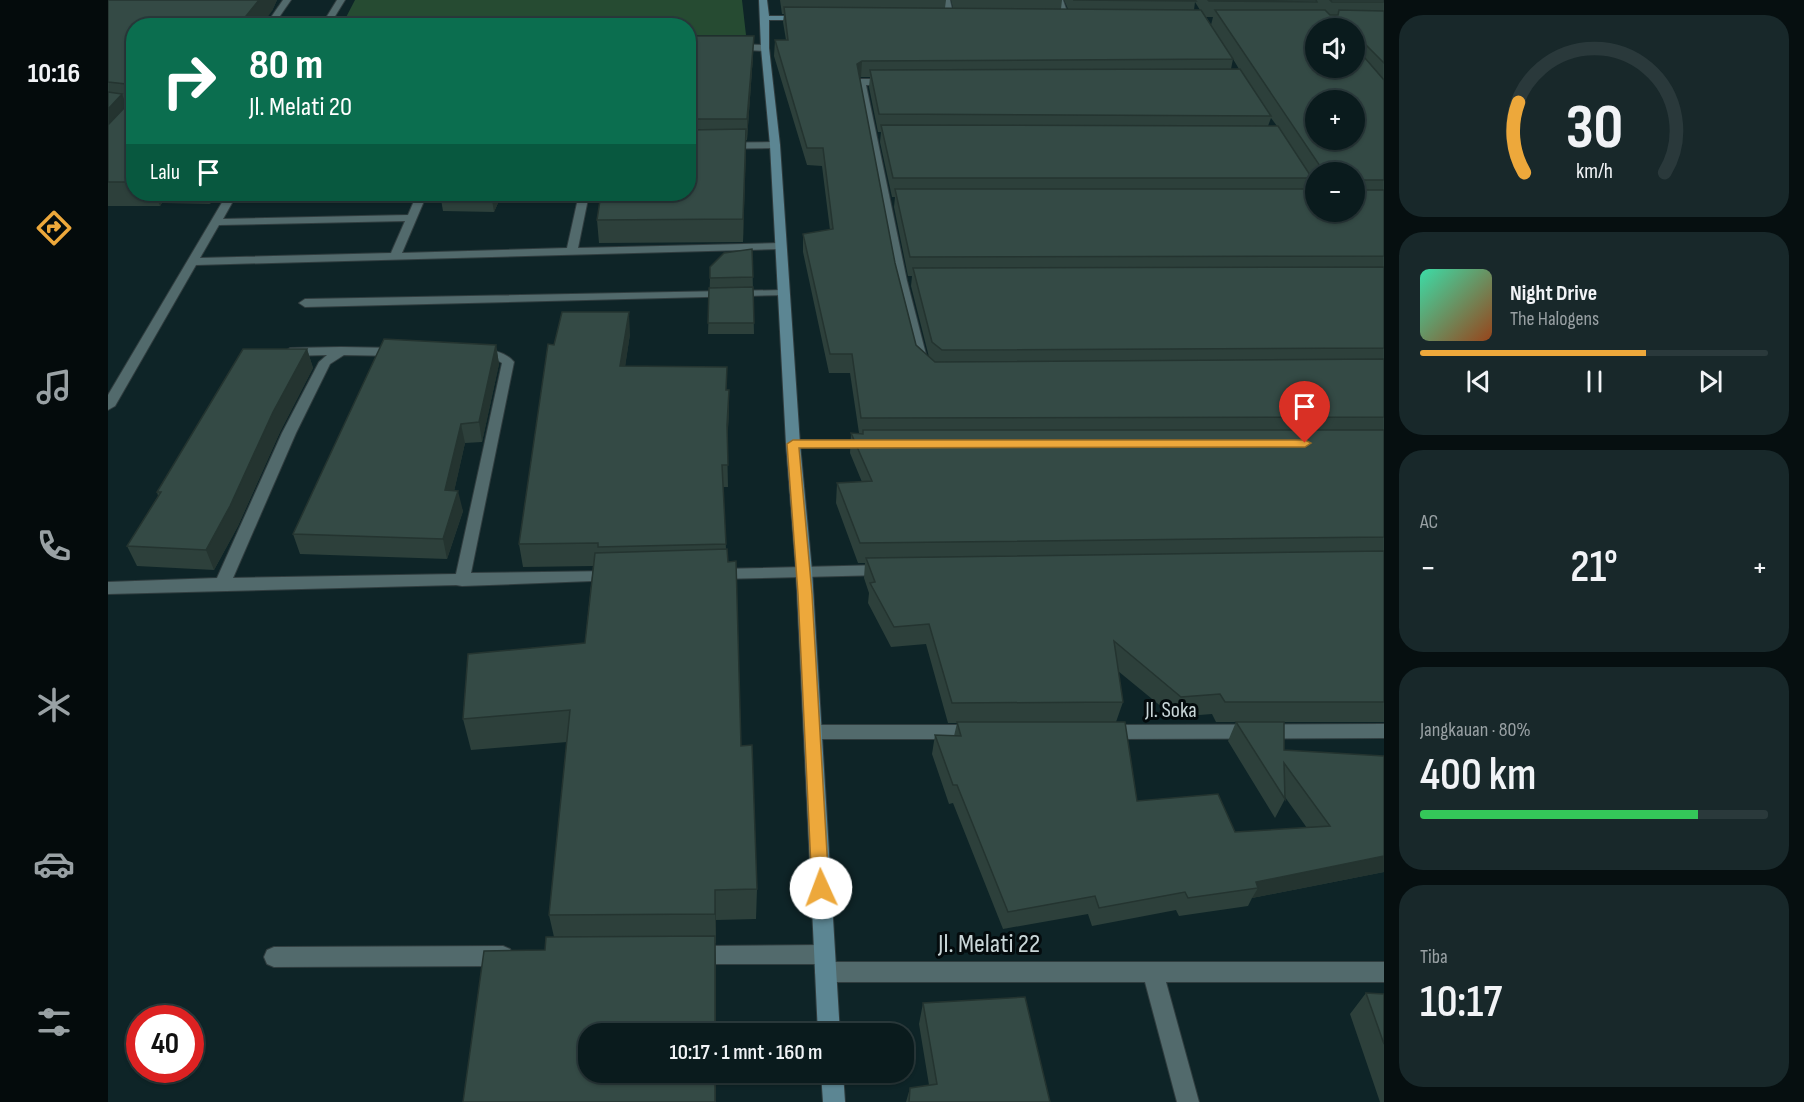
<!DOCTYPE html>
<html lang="id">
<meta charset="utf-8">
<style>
body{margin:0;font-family:"Sofia Sans Condensed",sans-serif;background:#18282a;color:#f1f3f6;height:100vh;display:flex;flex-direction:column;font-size:22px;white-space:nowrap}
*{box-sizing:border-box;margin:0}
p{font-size:20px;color:#99a1a4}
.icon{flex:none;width:33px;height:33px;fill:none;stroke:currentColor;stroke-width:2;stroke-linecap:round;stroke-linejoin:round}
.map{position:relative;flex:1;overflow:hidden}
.side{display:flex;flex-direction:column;gap:15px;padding:15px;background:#060f10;width:420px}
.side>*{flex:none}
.banner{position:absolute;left:18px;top:18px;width:570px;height:183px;border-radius:24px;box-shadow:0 2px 4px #0004,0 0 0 2px #2a393b;background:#0b6e4f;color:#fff;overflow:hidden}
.fabs{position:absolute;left:1197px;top:18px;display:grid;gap:12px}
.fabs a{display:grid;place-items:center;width:60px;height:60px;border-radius:50%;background:#0a1b1d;box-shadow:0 2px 4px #0004,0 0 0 2px #2a393b;font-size:30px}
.speed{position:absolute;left:18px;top:1005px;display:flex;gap:12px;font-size:30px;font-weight:700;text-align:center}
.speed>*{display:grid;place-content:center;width:78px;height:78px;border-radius:50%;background:#0a1b1d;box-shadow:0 2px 4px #0004,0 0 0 2px #2a393b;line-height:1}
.speed .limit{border:9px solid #d22;background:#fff;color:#111}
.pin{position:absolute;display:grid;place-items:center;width:51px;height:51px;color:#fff;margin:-62px -26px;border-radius:50% 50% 50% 0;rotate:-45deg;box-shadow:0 0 6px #0007}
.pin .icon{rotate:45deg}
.me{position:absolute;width:66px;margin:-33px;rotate:358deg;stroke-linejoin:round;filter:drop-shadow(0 0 4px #0008)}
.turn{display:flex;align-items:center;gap:21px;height:126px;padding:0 24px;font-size:27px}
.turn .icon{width:78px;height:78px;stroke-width:2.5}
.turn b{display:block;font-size:42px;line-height:51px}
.then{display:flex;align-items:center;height:57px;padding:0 24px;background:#0003;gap:12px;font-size:22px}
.big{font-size:45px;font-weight:600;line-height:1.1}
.side .card{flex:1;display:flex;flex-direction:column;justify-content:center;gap:9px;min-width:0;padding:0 21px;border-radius:24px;background:#18282a}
.side .dial{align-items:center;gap:0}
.dial svg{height:156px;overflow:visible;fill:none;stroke:#2a393b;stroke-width:7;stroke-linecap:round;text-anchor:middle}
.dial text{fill:#f1f3f6;stroke:none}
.song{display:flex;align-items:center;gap:18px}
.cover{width:72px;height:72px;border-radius:9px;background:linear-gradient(135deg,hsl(160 70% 55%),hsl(20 70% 35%))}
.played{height:6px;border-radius:3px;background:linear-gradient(90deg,#eda83b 65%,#2a393b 65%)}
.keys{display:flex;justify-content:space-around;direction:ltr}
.heat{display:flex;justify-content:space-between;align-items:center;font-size:33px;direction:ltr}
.charge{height:9px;border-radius:4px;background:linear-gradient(90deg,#34c759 80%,#2a393b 0)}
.trip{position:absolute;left:470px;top:1023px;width:336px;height:60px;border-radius:24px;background:#0a1b1d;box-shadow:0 2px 4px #0004,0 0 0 2px #2a393b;font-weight:600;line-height:60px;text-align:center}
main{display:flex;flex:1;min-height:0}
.tabs{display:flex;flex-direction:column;width:108px;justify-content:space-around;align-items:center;background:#040b0c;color:#99a1a4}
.tabs .icon{width:42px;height:42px}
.tabs .current{color:#eda83b}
.tabs b{font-size:27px;color:#f1f3f6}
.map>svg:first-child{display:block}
.green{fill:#264b32}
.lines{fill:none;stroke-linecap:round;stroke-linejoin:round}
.lane-casing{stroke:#303d3f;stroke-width:2}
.street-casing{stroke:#303d3f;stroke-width:2}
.secondary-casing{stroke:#303d3f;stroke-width:2}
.lane{fill:#526a6c;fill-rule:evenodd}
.street{fill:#526a6c;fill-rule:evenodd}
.secondary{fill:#5c8693;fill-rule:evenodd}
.wall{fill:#2d403b;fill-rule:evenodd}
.shaded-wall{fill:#243430}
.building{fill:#344a45;stroke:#243430;stroke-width:1.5;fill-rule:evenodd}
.route{fill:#eda83b;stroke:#9a6d26;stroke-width:1.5}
.labels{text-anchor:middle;stroke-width:6;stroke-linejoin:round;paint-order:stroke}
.street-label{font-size:22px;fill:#c9d6d8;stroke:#040b0d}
.near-street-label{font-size:27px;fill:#c9d6d8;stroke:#040b0d}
</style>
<main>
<nav class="tabs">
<b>10:16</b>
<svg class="icon current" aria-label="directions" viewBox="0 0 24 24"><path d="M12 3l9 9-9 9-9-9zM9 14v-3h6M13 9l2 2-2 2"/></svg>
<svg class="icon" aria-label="music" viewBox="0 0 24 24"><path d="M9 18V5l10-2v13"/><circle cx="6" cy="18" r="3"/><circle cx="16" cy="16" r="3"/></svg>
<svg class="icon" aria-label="phone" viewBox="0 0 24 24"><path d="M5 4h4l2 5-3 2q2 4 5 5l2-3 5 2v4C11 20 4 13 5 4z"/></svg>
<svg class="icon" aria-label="climate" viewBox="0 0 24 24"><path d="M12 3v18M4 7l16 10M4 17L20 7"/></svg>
<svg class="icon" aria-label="car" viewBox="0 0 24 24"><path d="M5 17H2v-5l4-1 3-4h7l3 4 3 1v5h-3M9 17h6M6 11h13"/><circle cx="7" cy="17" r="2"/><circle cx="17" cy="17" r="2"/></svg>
<svg class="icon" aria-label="filters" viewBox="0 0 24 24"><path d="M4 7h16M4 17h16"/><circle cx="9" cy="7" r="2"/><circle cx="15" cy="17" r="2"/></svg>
</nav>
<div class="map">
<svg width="1276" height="1102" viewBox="0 0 1276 1102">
<rect width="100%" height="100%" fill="#0e2427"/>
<path class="green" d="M247 0H634L638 35H581L580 26 234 25Z"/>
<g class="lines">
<g class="lane-casing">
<path id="lane" d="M175 0H183L165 26H157Z"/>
</g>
<g class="street-casing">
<path id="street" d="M229 0H237L221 26H213Z
M834 0H842L847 22 840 20Z
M947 0H955L963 23H957Z
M625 44 657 45 661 48 657 51 622 49V45Z
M753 79H780L784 82 780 85H758L799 281 821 366 815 370 809 366 787 281 749 82Z
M580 143 667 142 672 145 667 148 580 149Z
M119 194H129L115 219 300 215 309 194H319L294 253 459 248 471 194H481L470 248 672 243 678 246 672 249 88 265 7 406 0 410V395ZM297 221 283 253 92 258 111 225Z
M675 290 681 293 679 295 197 307 191 303 197 299Z
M233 347 289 348 295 352 289 356 236 355 222 364 188 433 125 578 348 574 394 363 385 358 366 356 364 353 366 350C380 348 397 351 406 362L363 573 505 571 510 572 513 576 510 580 354 586 348 585 0 594V582L109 578 174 433 211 362 219 355 182 356 176 352 182 348Z
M685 440H763L770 444 763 448 680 447 678 444Z
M775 565 780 566 783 570 780 574 775 575 610 579 605 578 602 574 605 570 610 569Z
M1276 724V738L1000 739 994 737 991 732 994 727 1000 725Z
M706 725H868L874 727 877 732 874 737 868 739H706L700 737 697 732 700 727Z
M716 945 723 947 726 954 723 961 719 962H1276V982H1058L1091 1102H1069L1037 982H717L710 979 707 972 710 965 714 964H590L583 962 580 955 583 948 590 946Z
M395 946 402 949 405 956 402 963 395 966 166 967 159 964 156 957 159 950 166 947Z"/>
</g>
<g class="secondary-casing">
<path id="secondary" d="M651 0H659L661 16H694L698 18 694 20H661V48L672 145 692 444 704 571 732 1034H710L688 571 678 444 662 145 653 48Z
M713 1072H735L737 1102H715Z"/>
</g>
<use href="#lane" class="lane"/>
<use href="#street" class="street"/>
<use href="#secondary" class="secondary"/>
</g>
<path class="wall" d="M0 0H169L164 11 26 26V194H110L102 204 54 203 52 206H0Z
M672 0H838L837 8H845L843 0H954L953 9H960L956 0H1276V722H1176V750L1276 872 1144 898 1140 906 1071 916 1068 910 984 926 980 914 895 929 845 803 841 804 824 754 827 735 846 736 849 723H840L818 644 783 647 760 603 761 593 756 578 757 563H750L728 503 729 483 754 482 742 453 743 433H751L742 373H721L695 252V234L722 230 714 166 699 165 666 56 667 40H678L675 22 676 14H674ZM1087 2 1092 10H1086ZM1098 17H1105L1103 25ZM1125 59 1131 69H1123ZM753 77H762L761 87 770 132H773L772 142 784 197H787L786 207 800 276H804L803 286 821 357 808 345 787 263 751 78ZM1163 118 1169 126H1160ZM1208 172H1246L1208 212 1201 189 1204 180 1208 186ZM1010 671 1066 717 1104 714 1108 722H1128L1120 741 1167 818 1177 799V797L1199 828 1127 832 1029 801 1008 722 1015 702Z
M580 36 645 56 639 140H638L635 242 491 243 489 220 580 194Z
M332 194H394L386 212 335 211Z
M644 249 646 334H600L602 278Z
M522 334 517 366 621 390V412L619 443 620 487H615L618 549 633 746 649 889 648 919 608 920V943H607L608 1034H480L437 950 446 937 441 915 459 742 363 750 355 719 477 643 485 566 415 567 411 544 446 345Z
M388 345 391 364 374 442 357 443 346 491 355 511 339 559 192 554 185 534Z
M199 349 205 368 172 432 130 526 106 570 29 566 19 546 50 496 49 492Z
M1258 993 1276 994V1102H1272L1242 1014Z
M815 1003 942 1102H798L802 1088 821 1085 811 1024Z"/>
<path class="shaded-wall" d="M151 0H169L164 11 153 26H130Z
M646 36 645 56 639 140V119Z
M754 61 753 77 748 80 749 64Z
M14 94 23 117 0 143V109Z
M638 129V151L635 242V219Z
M47 194H50L54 203 52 206Z
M99 194H110L102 204Z
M383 194H394L386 212Z
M521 312 522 334 514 388 512 366Z
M388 345 391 364 374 442 371 422Z
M199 349 205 368 172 432 130 526 106 570 98 550 165 412Z
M621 390V412L619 447V425Z
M353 424 357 443 342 510 337 490Z
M350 491 355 511 339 559 335 539Z
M1276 856V872L1144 898 1150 888 1148 882Z
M607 890 608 920V943L607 914Z
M607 936 608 966V1034H607Z
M607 1072H608V1102H607Z"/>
<path class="building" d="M0 0H151L130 26H26V182H0V125L19 105 20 86 18 84 0 82Z
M965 0H1087L1088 1 966 0Z
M1100 0H1208L1209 2 1101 1Z
M1222 0H1276V2H1224Z
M676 7 1093 10 1125 59 754 61 749 64 787 263 808 345 827 362 1276 359V417L753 418 744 354H722L695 234 725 229 715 148H699L667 40H680Z
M1107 10H1217L1222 15H1230L1231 10 1276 11V63L1253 40 1250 39V50L1276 80V180H1253L1251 182V190H1276V256L802 257 787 189H1208V212H1246V172H1216ZM1208 28H1246V68H1208ZM1208 100H1246V140H1208Z
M580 36H646L639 119H580Z
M1132 69 1163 116 771 114 762 70Z
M0 92 14 94 0 109Z
M773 125 1170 126 1204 178H785Z
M638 129 635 219 489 220 493 194H580V130Z
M644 249 645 277 602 278V267L616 253Z
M1276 267V348L834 350 824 342 805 268Z
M645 287 646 323H600L601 288Z
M454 312H521L512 366 619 367 618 390H621L619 425 620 465H614L618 544 490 547V543L411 544 440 344 446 345Z
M276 339 388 345 371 422 353 424 337 490 350 491 335 539 185 534Z
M135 349H199L165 412 122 506 98 550 19 546 53 492H49Z
M755 430H1276V537L752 543 729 483 764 481 743 433 755 434Z
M619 549 620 562 628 561 633 746 644 745 649 889 607 890V914L441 915 462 710 355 719 360 654 477 643 487 553Z
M1276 551V702H1117L1112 694 1073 697 1006 641 1015 702 844 703 821 624 786 627 762 583 767 582 758 558Z
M849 722H1017L1029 801 1110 794 1127 832 1222 826 1176 763 1177 799 1128 722H1176V750L1276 756V856L1148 882 1150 888 1080 898 1077 892 991 908 987 896 900 912 849 785H845L827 735 853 736Z
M607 936V1034H480V1072H607V1102H355L376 951 437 950 438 937Z
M1258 993 1276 994V1044Z
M917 997 942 1102H801L802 1088 829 1084 815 1003Z"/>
<path class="route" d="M685 440H1197L1203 443 1197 447 691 448 704 594 721 888 719 893 713 896 706 893 704 888 690 594 679 444Z"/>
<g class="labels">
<g class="street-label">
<text x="1063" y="717">Jl. Soka</text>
</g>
<g class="near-street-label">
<text x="881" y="952">Jl. Melati 22</text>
</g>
</g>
</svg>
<div class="fabs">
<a><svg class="icon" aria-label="sound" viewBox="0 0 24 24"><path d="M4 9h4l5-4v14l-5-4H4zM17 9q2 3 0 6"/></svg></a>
<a>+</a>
<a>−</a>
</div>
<div class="speed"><div class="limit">40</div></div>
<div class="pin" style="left:1197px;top:443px;background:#d93025"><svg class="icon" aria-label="arrive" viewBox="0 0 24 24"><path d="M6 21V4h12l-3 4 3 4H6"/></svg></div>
<svg class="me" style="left:713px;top:888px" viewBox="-20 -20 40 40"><circle r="19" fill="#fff"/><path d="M0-13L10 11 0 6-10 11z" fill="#eda83b"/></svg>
<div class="trip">10:17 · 1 mnt · 160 m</div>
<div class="banner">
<div class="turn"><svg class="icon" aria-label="right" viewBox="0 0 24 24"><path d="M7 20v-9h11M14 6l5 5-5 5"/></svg><div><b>80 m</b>Jl. Melati 20</div></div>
<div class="then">Lalu<svg class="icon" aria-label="arrive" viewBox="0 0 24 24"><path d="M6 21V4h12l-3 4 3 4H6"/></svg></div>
</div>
</div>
<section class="side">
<div class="card dial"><svg viewBox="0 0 100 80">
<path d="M14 69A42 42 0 1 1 86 69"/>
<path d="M14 69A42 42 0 0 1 11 33" stroke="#eda83b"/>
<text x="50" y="56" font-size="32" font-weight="700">30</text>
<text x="50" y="72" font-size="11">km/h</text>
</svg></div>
<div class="card">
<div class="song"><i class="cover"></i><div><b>Night Drive</b><p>The Halogens</p></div></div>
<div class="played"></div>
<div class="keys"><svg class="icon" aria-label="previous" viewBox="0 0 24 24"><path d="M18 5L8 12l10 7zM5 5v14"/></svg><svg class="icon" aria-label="pause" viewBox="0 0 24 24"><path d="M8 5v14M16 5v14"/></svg><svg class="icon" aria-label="next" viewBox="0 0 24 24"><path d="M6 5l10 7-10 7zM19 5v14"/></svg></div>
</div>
<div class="card"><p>AC</p>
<div class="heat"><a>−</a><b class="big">21°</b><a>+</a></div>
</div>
<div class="card"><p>Jangkauan · 80%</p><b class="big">400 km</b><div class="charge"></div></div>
<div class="card"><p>Tiba</p><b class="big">10:17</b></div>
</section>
</main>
